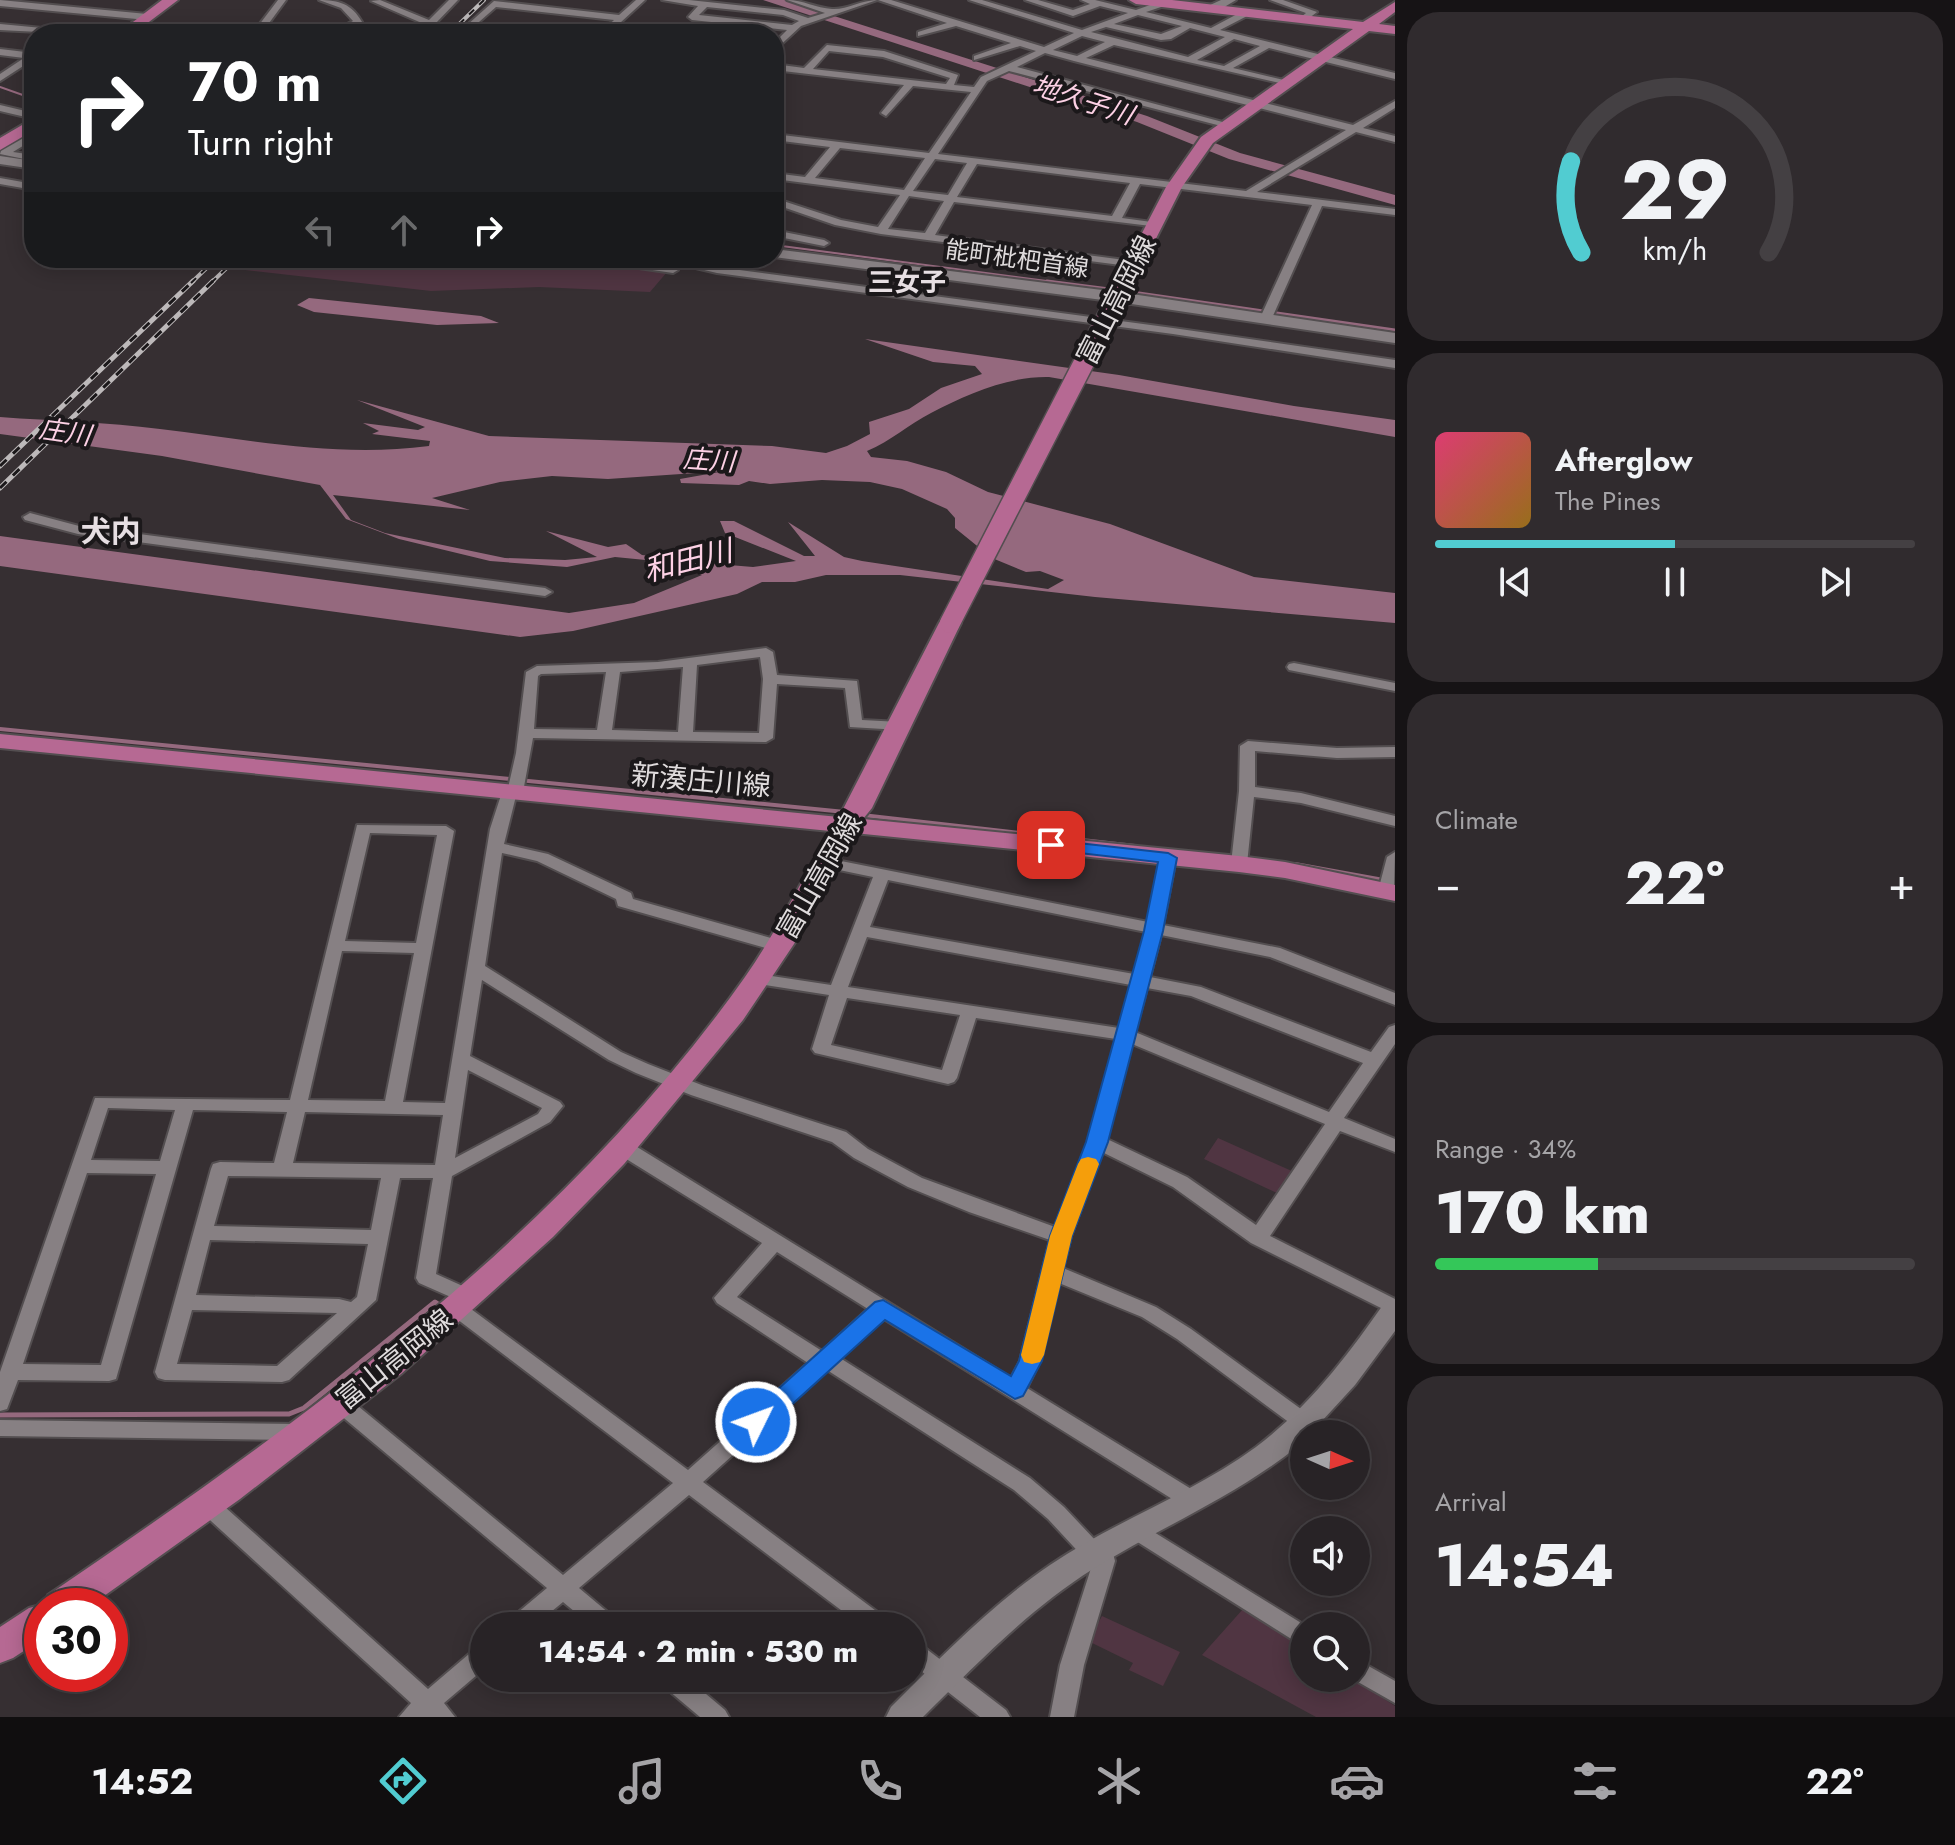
<!DOCTYPE html>
<meta charset="utf-8">
<style>
body{margin:0;font-family:Jost,"Noto Sans JP",sans-serif;background:#302b2e;color:#f1f3f6;height:100vh;display:flex;flex-direction:column;font-size:30px;white-space:nowrap}
*{box-sizing:border-box;margin:0}
p{font-size:26px;color:#a5a4a7}
.icon{flex:none;width:44px;height:44px;fill:none;stroke:currentColor;stroke-width:2;stroke-linecap:round;stroke-linejoin:round}
.map{position:relative;flex:1;overflow:hidden}
.drawer{display:flex;flex-direction:column;gap:12px;padding:12px;background:#161315;width:560px}
.drawer>*{flex:none}
.guide{position:absolute;left:24px;top:24px;width:760px;height:244px;border-radius:32px;box-shadow:0 4px 20px #0003,0 0 0 2px #444043;background:#202124;color:#fff;overflow:hidden}
.needle{width:52px;rotate:93deg}
.fabs{position:absolute;left:1290px;top:1420px;display:grid;gap:16px}
.fabs a{display:grid;place-items:center;width:80px;height:80px;border-radius:50%;background:#282326;box-shadow:0 4px 20px #0003,0 0 0 2px #444043;font-size:40px}
.speed{position:absolute;left:24px;top:1588px;display:flex;gap:16px;font-size:40px;font-weight:700;text-align:center}
.speed>*{display:grid;place-content:center;width:104px;height:104px;border-radius:50%;background:#282326;box-shadow:0 4px 20px #0003,0 0 0 2px #444043;line-height:1}
.speed .limit{border:12px solid #d22;background:#fff;color:#111}
.pin{position:absolute;display:grid;place-items:center;width:68px;height:68px;color:#fff;margin:-34px;border-radius:16px;box-shadow:0 4px 12px #0006}
.me{position:absolute;width:88px;margin:-44px;rotate:48deg;stroke-linejoin:round;filter:drop-shadow(0 0 6px #0008)}
.turn{display:flex;align-items:center;gap:28px;height:168px;padding:0 32px;font-size:36px}
.turn .icon{width:104px;height:104px;stroke-width:2.5}
.turn b{display:block;font-size:56px;line-height:68px}
.lanes{display:flex;align-items:center;height:76px;padding:0 32px;background:#0003;justify-content:center;gap:40px;direction:ltr}
.lanes .off{opacity:.35}
.big{font-size:60px;font-weight:800;line-height:1.1}
.drawer .tile{flex:1;display:flex;flex-direction:column;justify-content:center;gap:12px;min-width:0;padding:0 28px;border-radius:32px;background:#302b2e}
.drawer .dial{align-items:center;gap:0}
.dial svg{height:208px;overflow:visible;fill:none;stroke:#444043;stroke-width:7;stroke-linecap:round;text-anchor:middle}
.dial text{fill:#f1f3f6;stroke:none}
.song{display:flex;align-items:center;gap:24px}
.cover{width:96px;height:96px;border-radius:12px;background:linear-gradient(135deg,hsl(340 70% 55%),hsl(40 70% 35%))}
.played{height:8px;border-radius:4px;background:linear-gradient(90deg,#51ccd1 50%,#444043 50%)}
.keys{display:flex;justify-content:space-around;direction:ltr}
.heat{display:flex;justify-content:space-between;align-items:center;font-size:44px;direction:ltr}
.charge{height:12px;border-radius:6px;background:linear-gradient(90deg,#34c759 34%,#444043 0)}
.trip{position:absolute;left:470px;top:1612px;width:456px;height:80px;border-radius:40px;background:#282326;box-shadow:0 4px 20px #0003,0 0 0 2px #444043;font-weight:800;line-height:80px;text-align:center}
.tabs{display:flex;height:128px;justify-content:space-around;align-items:center;background:#100e0f;color:#a5a4a7}
.tabs .icon{width:56px;height:56px}
.tabs .active{color:#51ccd1}
.tabs b{font-size:36px;color:#f1f3f6}
main{display:flex;flex:1;min-height:0}
.map>svg:first-child{display:block}
.green{fill:#503542}
.water{fill:#95697e;fill-rule:evenodd}
.lines{fill:none;stroke-linecap:round;stroke-linejoin:round}
.stream-far3{stroke:#95697e;stroke-width:2}
.stream-far2{stroke:#95697e;stroke-width:3}
.stream-far1{stroke:#95697e;stroke-width:4}
.stream{stroke:#95697e;stroke-width:5}
.river{fill:#95697e;fill-rule:evenodd}
.street-casing{stroke:#534e50;stroke-width:4}
.secondary-casing{stroke:#534e50;stroke-width:4}
.primary-casing{stroke:#534e50;stroke-width:4}
.street{fill:#878083;fill-rule:evenodd}
.secondary{fill:#878083;fill-rule:evenodd}
.primary{fill:#b66993;fill-rule:evenodd}
.rail-far1-casing{stroke:#bdb9ba;stroke-width:4}
.rail-casing{stroke:#bdb9ba;stroke-width:5}
.rail-far1{stroke:#1b181a;stroke-width:2;stroke-dasharray:7;stroke-linecap:butt}
.rail{stroke:#1b181a;stroke-width:3;stroke-dasharray:9;stroke-linecap:butt}
.primary-bridge-casing{stroke:#534e50;stroke-width:23;stroke-linecap:butt}
.primary-bridge{stroke:#b66993;stroke-width:20}
.route{fill:#1a73e8;stroke:#114b97;stroke-width:2}
.slow{fill:#f59e0b}
.labels{text-anchor:middle;stroke-width:8;stroke-linejoin:round;paint-order:stroke}
.far-street-label{font-size:24px;fill:#dfdbdc;stroke:#1b181a}
.far-water-label{font-size:26px;font-style:italic;fill:#fdd1e5;stroke:#1b181a}
.far-neighbourhood-label{font-size:26px;font-weight:bold;fill:#e7dfe3;stroke:#1b181a}
.street-label{font-size:28px;fill:#dfdbdc;stroke:#1b181a}
.neighbourhood-label{font-size:30px;font-weight:bold;fill:#e7dfe3;stroke:#1b181a}
.water-label{font-size:30px;font-style:italic;fill:#fdd1e5;stroke:#1b181a}
</style>
<main>
<div class="map">
<svg width="1395" height="1717" viewBox="0 0 1395 1717">
<rect width="100%" height="100%" fill="#362f32"/>
<path class="green" d="M258 258H679L650 292 539 287 431 291 245 270Z
M1218 1138 1294 1172 1279 1194 1204 1159Z
M1243 1609 1304 1647V1678H1352L1395 1706V1717H1316L1202 1655Z
M1102 1616 1180 1652 1163 1686 1129 1670 1133 1663 1088 1641Z"/>
<path class="water" d="M309 298 481 316 499 323 437 325 314 312 297 305Z
M865 339 1119 375 1294 406 1395 420V437L1049 377C1009 376 967 394 931 413 909 424 891 441 867 451L871 457 907 461 946 472 988 492 1110 524 1254 577 1395 593V623L1095 597 900 575H826L795 582H762L737 594 573 631 520 637 0 566V536L569 613 634 603 702 575 666 562 615 557 567 567 490 561 399 539 346 519 320 485 162 456 0 434V417C53 421 107 422 160 429 251 440 337 458 429 446L430 441 372 434 379 431 363 423 418 430 425 427 357 400 489 436 772 446 826 453 847 446 870 434 869 422 909 409 941 388 982 374 975 366 933 362ZM725 471 680 479 681 483 739 485 749 481 770 484 822 480 870 482 902 489 947 509 955 518V528L992 558 1026 572 1040 571 1064 580 1048 589 862 561 844 557 788 522 815 556H804L734 521H720L725 533 796 561 753 567 705 563 642 555 626 544 608 547 546 531 597 557 565 560 505 558 385 533 351 520 333 495 470 510 432 498 500 482 552 476 608 479Z"/>
<g class="lines">
<path class="stream-far3" d="M0 87 34 99
M774 245 1062 283"/>
<path class="stream-far2" d="M1047 281 1117 290
M1125 291 1395 330"/>
<path class="stream-far1" d="M0 729 845 812
M862 815 1135 846
M1295 864 1395 882"/>
<path class="stream" d="M0 1415 289 1414 304 1408 435 1302 438 1304"/>
<path class="river" d="M763 0H784L1147 116 1240 153 1395 195V205L1229 159 1137 122Z"/>
<g class="street-casing">
<path id="street" d="M0 0 147 14 151 17 147 20 0 6Z
M278 0H286L261 34H252Z
M319 0C339 0 352 4 362 22L339 34H328L353 21 341 8Z
M380 0 429 20 449 0H458L436 23 444 26V30L431 27 424 34H415L424 24 371 1Z
M636 0H645L608 34H599L614 20 496 7 471 29 493 34H457L494 1 619 15Z
M662 0H689L784 10 808 18 825 13 787 0C803 0 816 8 832 9 846 10 862 0 877 0L801 26 774 51V43L787 30 692 20 688 17 698 6ZM707 7 783 15 799 21 792 25 699 15Z
M878 0H891L1044 47 1074 33 969 0H982L1082 30 1128 13 1100 6 1073 16 1025 0H1038L1073 10 1090 4 1081 0H1095L1136 10 1164 0 1168 3 1167 5 1146 12 1211 28 1243 11H1249V15L1220 30 1395 73V79L1269 48 1233 68 1288 81V85L1114 45 1086 58 1353 125 1395 101V108L1363 128 1395 136V142L1356 132 1257 192 1395 209V215L1322 206 1272 318 1266 321 1260 318 1312 205 1140 184 1122 218 1159 223V227L954 202 935 235 1140 262V266L1136 267 881 234 835 225 774 204V198L841 220 878 227 900 195 774 179V173L805 177 830 147 774 140V134L929 153 971 92 913 86 886 116 881 113 904 85 774 70V64L804 68 827 45 884 51 958 75 954 85 974 87 981 77 1036 51 1020 46 974 60V56L1011 43 956 26 918 36V32L947 23ZM1138 15 1182 26 1161 34 1114 24ZM1106 27 1161 40 1171 39 1190 28 1225 37 1188 57 1091 32ZM1082 36 1105 42 1077 56 1053 50ZM1234 39 1260 46 1224 66 1197 60ZM829 51 883 57 950 78 946 84 813 69ZM1045 53 1074 61 1346 130 1246 191 938 154 987 81 1009 71 1225 127 1230 124 1017 67ZM840 148 925 158 904 190 815 178ZM935 159 967 163 948 195 913 191ZM977 164 1130 183 1112 216 957 197ZM909 196 944 201 925 233 888 229Z
M1270 0H1283L1317 12 1308 19H1302L1301 17 1306 13Z
M0 24 74 31 78 34 0 30Z
M0 49 34 53V59L0 81V74L24 58 0 55Z
M0 105 34 113V119L0 111Z
M34 132V139L13 152 34 155V161L0 154 1 151Z
M0 178 34 184V190L0 184Z
M774 230 824 240 829 243 824 246 774 236Z
M586 258H613L673 267 678 270 673 273 591 261Z
M653 258H674L717 267 1173 328 1395 360V368L1173 334 717 273Z
M30 513 79 526 545 588 552 592 545 596 78 534 25 520 23 517Z
M766 648 773 652 777 675 857 681 862 720 900 722 907 726 900 730 850 727 845 688 777 684 773 738 766 742 533 738 523 792 516 796 504 844 548 854 631 893 633 899 785 942 787 946 785 950H773L618 906 616 899 537 861 502 853 485 966 621 1052 648 1064 704 1086 846 1132 868 1149 922 1178 1055 1227 1088 1142 1116 1039 976 1018 957 1078 954 1082 948 1084 815 1053 812 1049 829 995 758 984 749 979 758 974 831 985 873 877 820 866 818 863 820 860 826 858 1148 922 1160 858 1168 853 1176 858 1163 925 1280 948 1395 993V1005L1270 957 1161 935 1150 977 1201 987 1371 1052 1389 1027 1395 1025V1044L1344 1118 1395 1139V1152L1340 1131 1270 1236 1395 1299V1315L1251 1243 1173 1187 1102 1152 1071 1236 1063 1268 1156 1307 1191 1329 1312 1417 1315 1423 1312 1429 1305 1431 1298 1429 1177 1339 1142 1317 1059 1283 1040 1361 1027 1388 1201 1495 1204 1501 1201 1507 1193 1510 1185 1507 884 1319 840 1358 1030 1478 1064 1507 1096 1541 1102 1539 1110 1542 1115 1561 1084 1665 1074 1717H1050L1060 1665 1093 1562 1085 1559 1048 1519 1014 1490 827 1370 703 1482 887 1619 890 1626H862L689 1495 579 1588 616 1619 619 1626H592L563 1602 534 1626H507L510 1619 547 1588 333 1409 330 1403 333 1397 340 1395 347 1397 563 1575 673 1483 449 1313 446 1308 449 1303 456 1301 463 1303 688 1470 808 1363 717 1303 714 1298 762 1243 615 1152 613 1147 615 1142H629L1011 1378 1020 1361 1050 1240 969 1212 908 1187 854 1158 832 1142 691 1095 636 1073 609 1060 482 980 470 1056 560 1102 563 1106 550 1122 452 1176 436 1274 476 1292 479 1297 476 1302 469 1304 462 1302 419 1283 416 1278 433 1178H400L376 1300 289 1380 282 1382 165 1380 158 1378 155 1372 211 1169 213 1164 220 1162 274 1163 287 1112 193 1110 116 1379 109 1381 18 1380 7 1409 0 1411V1372L95 1098 290 1100 357 825 446 826 454 831 403 1102 445 1103 490 829 502 792 508 788 516 753 526 672 537 666 658 662ZM760 657 763 679 759 733 693 732 697 665ZM683 667 678 732 612 730 620 672ZM606 672 597 730 534 729 538 676 541 674ZM370 833 437 835 416 943 345 941ZM888 880 1146 932 1134 974 870 927ZM867 937 1131 985 1119 1028 848 987ZM342 951 414 953 385 1101 308 1100ZM1147 988 1191 996 1363 1063 1329 1112 1135 1032ZM847 998 960 1015 942 1070 831 1045ZM1132 1044 1325 1124 1256 1225 1187 1177 1107 1139ZM468 1070 542 1108 538 1114 455 1158ZM108 1108 175 1110 160 1161 91 1160ZM305 1112 443 1115 435 1165 293 1163ZM87 1173 156 1174 101 1365 23 1364ZM228 1176 381 1178 371 1230 214 1226ZM210 1240 368 1244 357 1297 351 1302 339 1299 196 1295ZM777 1252 868 1309 822 1351 737 1297ZM192 1310 337 1313 277 1366 177 1364Z
M1294 663 1395 683V691L1289 670 1287 667 1289 664Z
M1248 741 1337 748 1395 747V757L1337 758 1255 751V787L1301 793 1395 816V826L1301 803 1254 797 1247 864 1245 867H1233L1231 864 1239 791 1240 746Z
M1395 852 1394 891 1392 895H1380L1378 891 1387 857Z
M0 1420 299 1424 306 1426 310 1432 306 1438 299 1440 0 1436Z
M208 1496 216 1499 428 1689 476 1648 484 1645V1669L444 1703 455 1717H399L411 1703 200 1511 197 1505 200 1499Z
M1136 1521 1306 1626 1304 1647 1128 1536 1125 1530 1128 1524Z
M912 1641 920 1644 1006 1710 1010 1717H980L912 1664Z
M1356 1659 1395 1681V1703L1351 1678H1356Z
M658 1678H687L725 1710 729 1717H700L662 1685Z"/>
</g>
<g class="secondary-casing">
<path id="secondary" d="M1221 0H1236L1216 12H1208V6Z
M0 156 34 161V169L0 164Z
M774 249 1118 292 1395 333V343L1118 302 774 257Z
M1395 1299V1331L1355 1385 1310 1434H1304V1440L1297 1447C1234 1497 1161 1527 1093 1569 1029 1609 977 1664 923 1717H886L891 1707C941 1657 991 1605 1050 1565 1115 1521 1192 1494 1256 1447 1309 1407 1348 1355 1385 1302Z"/>
</g>
<g class="primary-casing">
<path id="primary" d="M162 0H178L133 34H117Z
M1129 0H1172L1363 22 1395 2V12L1379 24 1395 26V34L1369 31 1213 143 1182 187 1123 304 1114 309 1105 304 1166 187 1201 137 1353 29 1136 4Z
M34 118V130L0 150V138Z
M950 616 958 618 961 623 872 808 863 819 1239 856 1285 862 1395 885V901L1285 878 1239 872 854 833 794 944 743 1020 624 1164 553 1237 401 1374 240 1499 90 1606H42V1639L13 1658 0 1663V1627L29 1608 44 1604 48 1595C304 1421 564 1233 745 977 777 931 802 880 830 831L0 748V734L839 817 939 623 942 618Z"/>
</g>
<use href="#street" class="street"/>
<use href="#secondary" class="secondary"/>
<use href="#primary" class="primary"/>
<g class="rail-far1-casing">
<path id="rail-far1" d="M449 34 484 0
M191 283 217 258
M211 283 237 258"/>
</g>
<g class="rail-casing">
<path id="rail" d="M0 466 193 281
M0 488 213 281"/>
</g>
<use href="#rail-far1" class="rail-far1"/>
<use href="#rail" class="rail"/>
<g class="primary-bridge-casing">
<path id="primary-bridge" d="M950 623 1114 304"/>
</g>
<use href="#primary-bridge" class="primary-bridge"/>
</g>
<path class="route" d="M1051 840 1168 853 1177 858 1163 931 1108 1142 1072 1236 1042 1361 1023 1396 1015 1399 885 1320 765 1429 756 1432 748 1429 744 1422 748 1416 875 1302 883 1300 1011 1376 1019 1361 1050 1236 1086 1142 1144 931 1158 862 1045 849 1042 845 1045 842Z"/>
<path class="slow" d="M1088 1157 1096 1159 1099 1164 1072 1236 1044 1355 1040 1362 1032 1364 1024 1362 1021 1355 1050 1236 1078 1164 1081 1159Z"/>
<g class="labels">
<g class="far-street-label">
<text transform="translate(1017 259) rotate(8)" y="8">能町枇杷首線</text>
</g>
<g class="far-water-label">
<text transform="translate(1083 100) rotate(18)" y="9">地久子川</text>
<text transform="translate(65 432) rotate(8)" y="9">庄川</text>
<text transform="translate(709 460) rotate(4)" y="9">庄川</text>
</g>
<g class="far-neighbourhood-label">
<text x="907" y="291">三女子</text>
</g>
<g class="street-label">
<text transform="translate(1116 300) rotate(-63)" y="10">富山高岡線</text>
<text transform="translate(701 780) rotate(5)" y="10">新湊庄川線</text>
<text transform="translate(819 876) rotate(-60)" y="10">富山高岡線</text>
<text transform="translate(394 1359) rotate(-39)" y="10">富山高岡線</text>
</g>
<g class="neighbourhood-label">
<text x="111" y="542">犬内</text>
</g>
<g class="water-label">
<text transform="translate(688 561) rotate(-14)" y="10">和田川</text>
</g>
</g>
</svg>
<div class="fabs">
<a><svg class="needle" viewBox="-14 -14 28 28"><path d="M0-13l5 13h-10z" fill="#e53935"/><path d="M0 13l5-13h-10z" fill="#a5a4a7"/></svg></a>
<a><svg class="icon" aria-label="sound" viewBox="0 0 24 24"><path d="M4 9h4l5-4v14l-5-4H4zM17 9q2 3 0 6"/></svg></a>
<a><svg class="icon" aria-label="search" viewBox="0 0 24 24"><circle cx="10" cy="10" r="6"/><path d="M15 15l6 6"/></svg></a>
</div>
<div class="speed"><div class="limit">30</div></div>
<div class="pin" style="left:1051px;top:845px;background:#d93025"><svg class="icon" aria-label="arrive" viewBox="0 0 24 24"><path d="M6 21V4h12l-3 4 3 4H6"/></svg></div>
<svg class="me" style="left:756px;top:1422px" viewBox="-20 -20 40 40"><circle r="17" fill="#1a73e8" stroke="#fff" stroke-width="3"/><path d="M0-11L8 9 0 5-8 9z" fill="#fff"/></svg>
<div class="trip">14:54 · 2 min · 530 m</div>
<div class="guide">
<div class="turn"><svg class="icon" aria-label="right" viewBox="0 0 24 24"><path d="M7 20v-9h11M14 6l5 5-5 5"/></svg><div><b>70 m</b>Turn right</div></div>
<div class="lanes"><svg class="icon off" aria-label="left" viewBox="0 0 24 24"><path d="M17 20v-9H6M10 6l-5 5 5 5"/></svg><svg class="icon off" aria-label="ahead" viewBox="0 0 24 24"><path d="M12 20V5M6 11l6-6 6 6"/></svg><svg class="icon" aria-label="right" viewBox="0 0 24 24"><path d="M7 20v-9h11M14 6l5 5-5 5"/></svg></div>
</div>
</div>
<section class="drawer">
<div class="tile dial"><svg viewBox="0 0 100 80">
<path d="M14 69A42 42 0 1 1 86 69"/>
<path d="M14 69A42 42 0 0 1 10 34" stroke="#51ccd1"/>
<text x="50" y="56" font-size="32" font-weight="700">29</text>
<text x="50" y="72" font-size="11">km/h</text>
</svg></div>
<div class="tile">
<div class="song"><i class="cover"></i><div><b>Afterglow</b><p>The Pines</p></div></div>
<div class="played"></div>
<div class="keys"><svg class="icon" aria-label="previous" viewBox="0 0 24 24"><path d="M18 5L8 12l10 7zM5 5v14"/></svg><svg class="icon" aria-label="pause" viewBox="0 0 24 24"><path d="M8 5v14M16 5v14"/></svg><svg class="icon" aria-label="next" viewBox="0 0 24 24"><path d="M6 5l10 7-10 7zM19 5v14"/></svg></div>
</div>
<div class="tile"><p>Climate</p>
<div class="heat"><a>−</a><b class="big">22°</b><a>+</a></div>
</div>
<div class="tile"><p>Range · 34%</p><b class="big">170 km</b><div class="charge"></div></div>
<div class="tile"><p>Arrival</p><b class="big">14:54</b></div>
</section>
</main>
<nav class="tabs">
<b>14:52</b>
<svg class="icon active" aria-label="directions" viewBox="0 0 24 24"><path d="M12 3l9 9-9 9-9-9zM9 14v-3h6M13 9l2 2-2 2"/></svg>
<svg class="icon" aria-label="music" viewBox="0 0 24 24"><path d="M9 18V5l10-2v13"/><circle cx="6" cy="18" r="3"/><circle cx="16" cy="16" r="3"/></svg>
<svg class="icon" aria-label="phone" viewBox="0 0 24 24"><path d="M5 4h4l2 5-3 2q2 4 5 5l2-3 5 2v4C11 20 4 13 5 4z"/></svg>
<svg class="icon" aria-label="climate" viewBox="0 0 24 24"><path d="M12 3v18M4 7l16 10M4 17L20 7"/></svg>
<svg class="icon" aria-label="car" viewBox="0 0 24 24"><path d="M5 17H2v-5l4-1 3-4h7l3 4 3 1v5h-3M9 17h6M6 11h13"/><circle cx="7" cy="17" r="2"/><circle cx="17" cy="17" r="2"/></svg>
<svg class="icon" aria-label="filters" viewBox="0 0 24 24"><path d="M4 7h16M4 17h16"/><circle cx="9" cy="7" r="2"/><circle cx="15" cy="17" r="2"/></svg>
<b>22°</b>
</nav>
